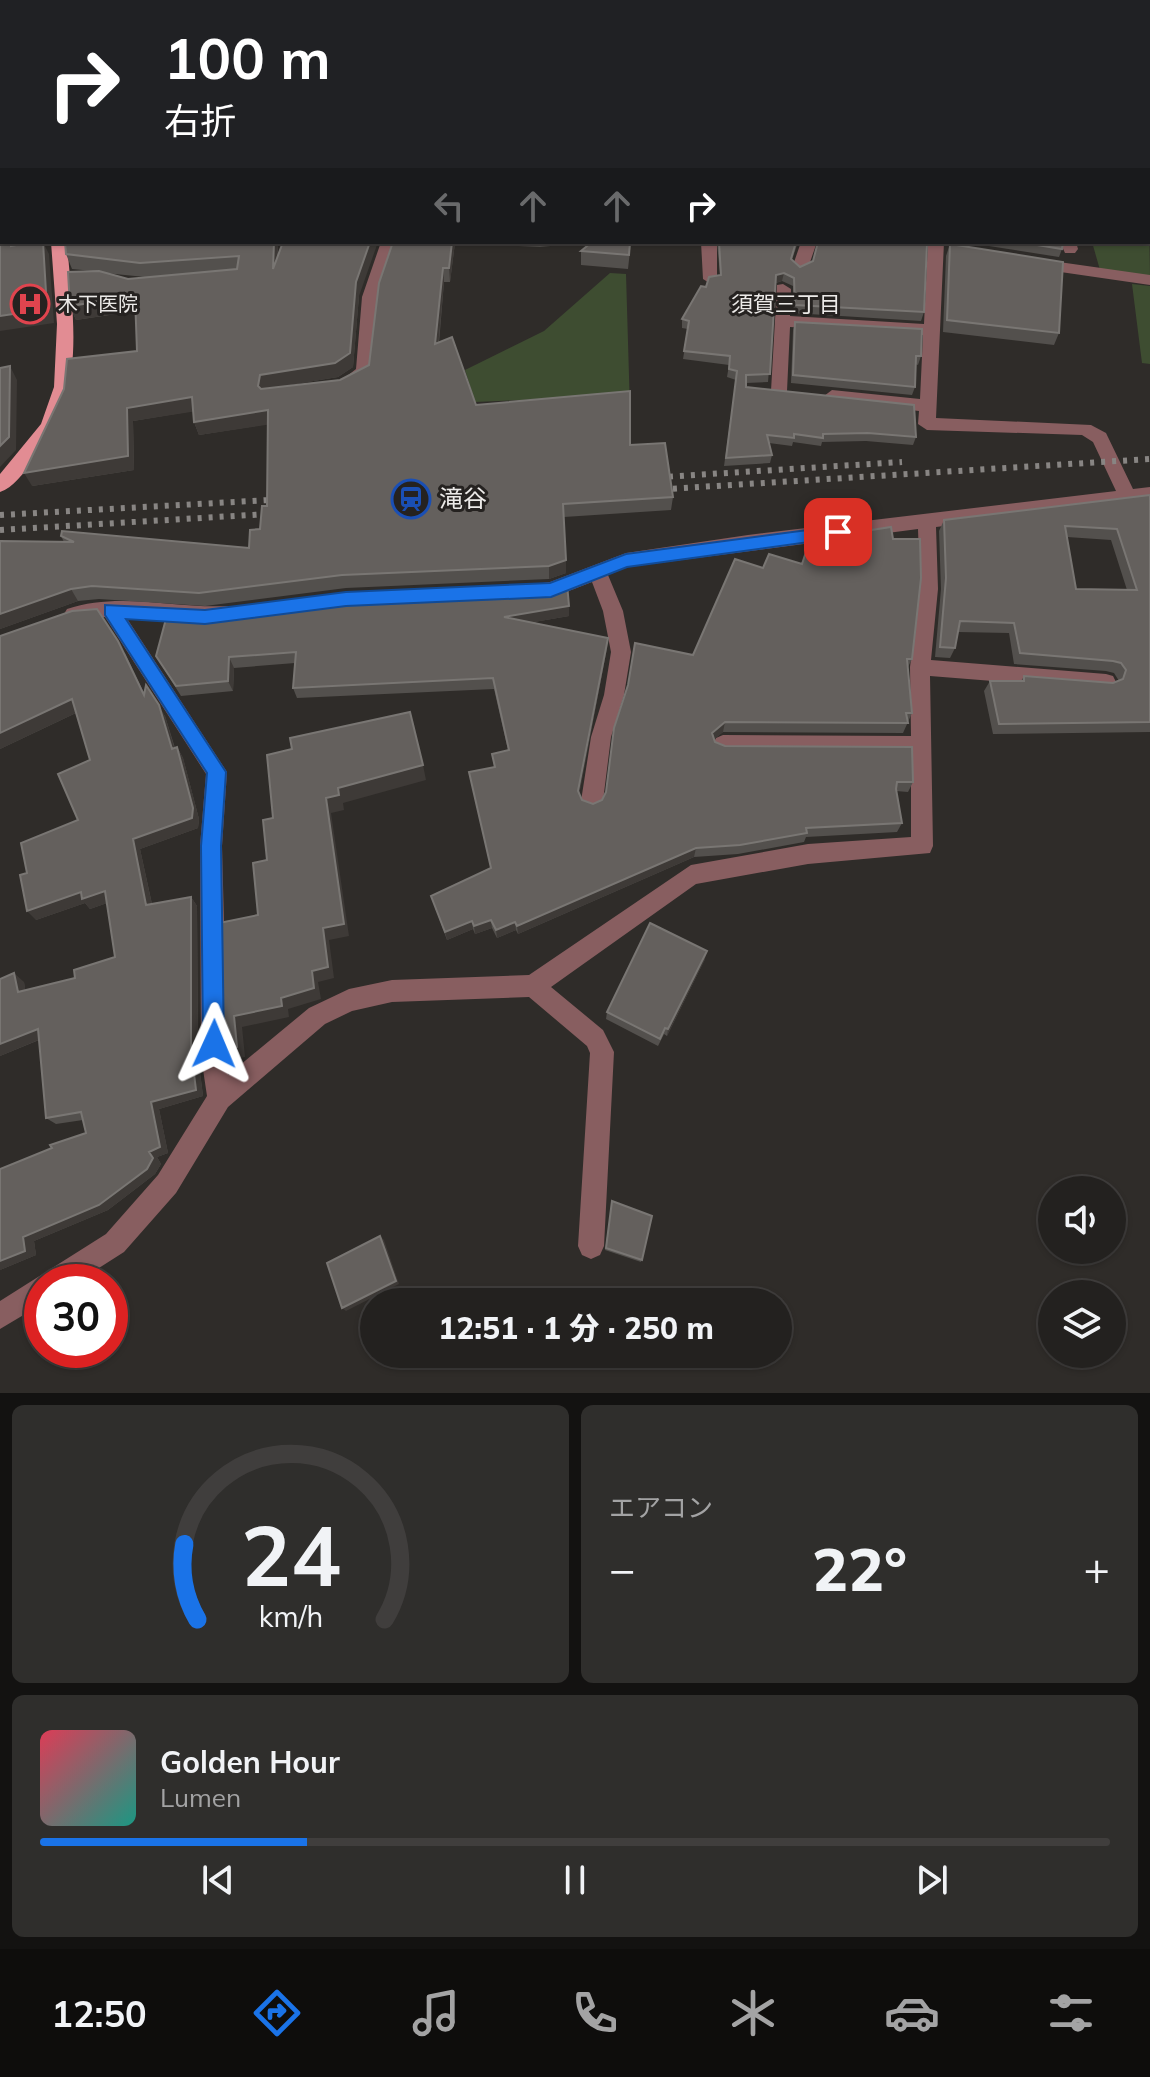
<!DOCTYPE html>
<html lang="ja">
<meta charset="utf-8">
<style>
body{margin:0;font-family:Mulish,"Noto Sans JP",sans-serif;background:#2f2e2c;color:#f1f3f6;height:100vh;display:flex;flex-direction:column;font-size:30px;white-space:nowrap}
*{box-sizing:border-box;margin:0}
p{font-size:26px;color:#a3a3a4}
.icon{flex:none;width:44px;height:44px;fill:none;stroke:currentColor;stroke-width:2;stroke-linecap:round;stroke-linejoin:round}
.map{position:relative;height:1393px;overflow:hidden}
.panel{display:flex;flex-direction:column;gap:12px;padding:12px;background:#131211;flex:1}
.panel>*{flex:none}
.guide{position:absolute;left:0px;top:0px;width:1150px;height:244px;box-shadow:0 2px 6px #0004,0 0 0 2px #403e3d;background:#202124;color:#fff;overflow:hidden}
.buttons{position:absolute;left:1038px;top:1176px;display:grid;gap:16px}
.buttons a{display:grid;place-items:center;width:88px;height:88px;border-radius:50%;background:#23211f;box-shadow:0 2px 6px #0004,0 0 0 2px #403e3d;font-size:40px}
.speed{position:absolute;left:24px;top:1264px;display:flex;gap:16px;font-size:40px;font-weight:700;text-align:center}
.speed>*{display:grid;place-content:center;width:104px;height:104px;border-radius:50%;background:#23211f;box-shadow:0 2px 6px #0004,0 0 0 2px #403e3d;line-height:1}
.speed .limit{border:12px solid #d22;background:#fff;color:#111}
.pin{position:absolute;display:grid;place-items:center;width:68px;height:68px;color:#fff;margin:-34px;border-radius:16px;box-shadow:0 4px 12px #0006}
.me{position:absolute;width:88px;margin:-44px;rotate:1deg;stroke-linejoin:round;filter:drop-shadow(0 0 6px #0008)}
.turn{display:flex;align-items:center;gap:28px;height:168px;padding:0 32px;font-size:36px}
.turn .icon{width:104px;height:104px;stroke-width:2.5}
.turn b{display:block;font-size:56px;line-height:68px}
.lanes{display:flex;align-items:center;height:76px;padding:0 32px;background:#0003;justify-content:center;gap:40px;direction:ltr}
.lanes .off{opacity:.35}
.big{font-size:60px;font-weight:800;line-height:1.1}
.panel .tile{flex:1;display:flex;flex-direction:column;justify-content:center;gap:12px;min-width:0;padding:0 28px;border-radius:12px;background:#2f2e2c}
.panel .dial{align-items:center;gap:0}
.dial svg{height:208px;overflow:visible;fill:none;stroke:#403e3d;stroke-width:7;stroke-linecap:round;text-anchor:middle}
.dial text{fill:#f1f3f6;stroke:none}
.song{display:flex;align-items:center;gap:24px}
.cover{width:96px;height:96px;border-radius:12px;background:linear-gradient(135deg,hsl(350 70% 55%),hsl(170 70% 35%))}
.played{height:8px;border-radius:4px;background:linear-gradient(90deg,#1a73e8 25%,#403e3d 25%)}
.keys{display:flex;justify-content:space-around;direction:ltr}
.heat{display:flex;justify-content:space-between;align-items:center;font-size:44px;direction:ltr}
.panel .tiles{flex:1;display:grid;gap:12px;grid-template-columns:1fr 1fr}
.tile:last-child{grid-column:span 2}
.trip{position:absolute;left:360px;top:1288px;width:432px;height:80px;border-radius:40px;background:#23211f;box-shadow:0 2px 6px #0004,0 0 0 2px #403e3d;font-weight:800;line-height:80px;text-align:center}
.tabs{display:flex;height:128px;justify-content:space-around;align-items:center;background:#0e0d0c;color:#a3a3a4}
.tabs .icon{width:56px;height:56px}
.tabs .active{color:#1a73e8}
.tabs b{font-size:36px;color:#f1f3f6}
.map>svg:first-child{display:block}
.green{fill:#3e4d31}
.lines{fill:none;stroke-linecap:round;stroke-linejoin:round}
.minor{fill:#885e60;fill-rule:evenodd}
.major{fill:#e28c93;fill-rule:evenodd}
.rail{stroke:#888583;stroke-width:6;stroke-dasharray:4 7;stroke-linecap:butt}
.wall{fill:#53504d;fill-rule:evenodd}
.shaded-wall{fill:#3e3a37}
.building{fill:#64605d;stroke:#797673;stroke-width:2;fill-rule:evenodd}
.route{fill:#1a73e8;stroke:#114b97;stroke-width:2}
.labels{text-anchor:middle;stroke-width:6;stroke-linejoin:round;paint-order:stroke}
.far-poi-label{font-size:20px;fill:#eceae8;stroke:#252220;text-anchor:start}
.far-neighbourhood-label{font-size:22px;fill:#eceae8;stroke:#252220}
.poi-label{font-size:24px;fill:#eceae8;stroke:#252220;text-anchor:start}
</style>
<div class="map">
<svg width="1150" height="1393" viewBox="0 0 1150 1393">
<rect width="100%" height="100%" fill="#2f2c29"/>
<path class="green" d="M1148 153 1150 276 1100 270 1092 242H1148Z
M610 273 626 274 631 444H604L594 397 475 402 465 370 544 331Z
M1132 284 1150 286V364L1142 363Z"/>
<g class="lines">
<path class="minor" d="M213 0H225V2H213Z
M392 0H404V2H392Z
M484 0H496V2H484Z
M1045 0H1059L1060 2H1046Z
M1148 47H1150V55H1148Z
M0 191H2V201H0Z
M381 242H397L378 297 372 372 345 390 337 384 356 369 362 297Z
M701 242H717V283L711 284 703 279Z
M801 242H817L808 268 800 273 792 268Z
M928 242H944L936 418 1091 425 1106 433 1133 489 1150 487V501L936 527 938 589 931 660 1106 674 1113 676 1116 682 1113 688 1106 690 930 676 933 846 930 853 808 864 696 884 551 987 603 1030 614 1052 604 1246 600 1255 591 1259 582 1255 578 1246 590 1053 587 1046 529 997 392 1002 352 1011 325 1024 228 1107 176 1193 124 1252 77 1282H42V1304L0 1329V1301L106 1234 158 1175 207 1096 201 1056 200 846 206 774 105 617 74 622 64 614 67 609C119 591 176 609 229 606L239 614C229 632 147 618 126 617L227 772 222 846 228 1075 309 1008 349 989 392 980 529 975 691 865 808 844 911 837V754L723 753 716 750 713 744 716 738 723 735 911 736 910 667 920 589 918 529 628 567 608 575 623 611 631 652 624 695 611 737 603 801 599 808 592 810 585 808 581 801 591 737 604 695 611 652 603 611 592 582 551 598 528 599 519 591 521 586 550 582 626 553 748 535 1116 491 1093 442 1082 435 927 430 918 424 919 411 826 400 824 396 832 390 920 399 923 335 790 327 787 391 779 397 773 395 771 391 777 285 783 284 791 289 790 316 924 324Z
M1060 242H1076L1078 249 1075 253H1065Z
M1038 259 1150 275V285L1033 268 1030 264Z"/>
<path class="major" d="M46 0H58V2H46Z
M51 242H67C73 323 88 395 32 463 23 473 13 488 0 492V474L41 424 54 387 57 324Z"/>
<path class="rail" d="M647 478 902 462
M651 490 1150 459
M0 515 288 499
M0 530 284 513"/>
</g>
<path class="wall" d="M65 242H278V257L359 296 353 367 338 377 270 388 340 380 369 365 393 242H631L628 269 581 265V251L592 242 540 247 455 243 450 282H444L439 343 476 405 630 445 673 497 671 510 564 517 566 573 549 579 346 588 205 606 99 599 78 601 0 629V541L64 542 61 536 249 548 260 529 267 506 268 424 199 435 194 422 193 411 133 421 134 470 32 486 137 351 136 311 76 320 70 306 93 271 72 269 66 254ZM105 273 145 277 128 279Z
M717 242H798L792 260 800 267 924 312 921 321 793 313V286L782 281 776 283 768 382 746 383V387L916 437 913 445 866 441 822 442 821 446 793 442 792 446 769 443 772 455 770 463 724 466 736 380 727 377 729 365 683 359 688 329 682 328V319L706 287 720 275Z
M963 242H1063L1062 249 1059 257Z
M950 244 1059 333 1054 345 943 332 946 256Z
M795 322 921 356 918 365 915 364V387L912 395 791 383 793 330Z
M1150 495V732L993 734 984 691 990 681H1021L1024 676 1113 683 1119 681 1114 673 1106 671 1014 664 1009 633 958 632 955 648 950 658 935 657 941 589 939 531 944 520ZM1067 537 1111 540 1127 590 1076 589Z
M852 533 912 659 908 667 912 713 903 733 723 732 714 739 715 742 725 746 913 782 908 792 896 791 902 823 897 832 806 837 804 842 738 854 694 857 518 934 516 930 497 938 492 928 475 934 473 929 447 940 431 896 491 868 469 772 494 767 492 754 508 750 494 689 297 698 293 688 295 663 234 668 233 691 181 696 156 656 201 617 569 616 534 622 607 648 579 794 582 800 593 804 602 800 693 655 763 568 802 564 850 550 848 544Z
M0 636 125 653 144 693 165 716 175 748 177 747 183 758 199 819 198 828 140 849 152 904 191 897 197 906 198 1056 203 1096 159 1109 168 1153 157 1157 161 1164 155 1174 108 1210 34 1241 36 1255 0 1270 52 1148 86 1133 83 1120 56 1124 46 1118 39 1040 0 1056V979L24 982 25 990 75 978 115 957 107 903 90 909 85 903 36 920 27 873 78 820 90 760 76 713 0 749Z
M705 959 667 1036 664 1034 658 1046 606 1019 607 1012Z
M612 1201 652 1216 641 1262 605 1250Z"/>
<path class="shaded-wall" d="M2 169V188L0 189V171Z
M43 242 49 254 54 323 0 331V316Z
M274 242H278L277 284 273 269Z
M370 242H378L359 296 353 367 338 377 265 389 262 400 258 386 260 375 356 282Z
M452 242H455L450 282 449 268Z
M443 268 444 282 437 358 435 344Z
M784 273 782 281 775 283 776 275Z
M135 296 141 310 76 320 70 306Z
M10 366 17 380 16 450 0 467V446Z
M192 397 197 411 133 421 134 470 32 486 24 473 127 408Z
M268 410 272 424 199 435 194 422Z
M566 560V573L549 579V566Z
M71 589 78 601 0 629V614Z
M569 606V616L505 627 504 617Z
M608 638 607 648 578 801V791Z
M229 657 234 668 233 691 228 681Z
M72 699 80 711 0 749V733Z
M159 705 165 716 178 760 172 749Z
M725 722 723 732 710 743 712 733Z
M177 747 183 758 199 819 198 828 140 849 154 914 146 905 133 839Z
M423 765 426 780 343 803 344 810 331 813 349 936 329 940 334 978 318 982 321 999 288 1009 289 1017 242 1027 245 1057 231 1060 222 1050 234 1016 281 998 312 971 323 928 326 798 338 788Z
M696 848 694 857 518 934 517 926Z
M105 891 113 901 90 909 85 903 36 920 27 911 81 892Z
M191 897 197 906 198 1056 203 1096 159 1109 168 1153 157 1157 161 1164 155 1174 108 1210 34 1241 36 1255 0 1270V1261L23 1237 149 1152 151 1102 191 1049Z
M491 920 492 928 475 934 474 926Z
M472 921 473 929 447 940 445 932Z
M515 922 516 930 497 938 496 930Z
M707 951 705 959 667 1036 668 1029Z
M14 973 24 982 27 1000 18 992Z
M38 1029 48 1036 0 1056V1044Z
M380 1236 384 1240 399 1284 346 1311 342 1308Z"/>
<path class="building" d="M499 0H1014L1016 2H498Z
M0 75 2 76V169L0 171Z
M0 226H2V242H11V246L31 242H43L47 309 0 316Z
M65 242H274L273 269 283 242H370L356 282 350 353 335 363 260 375 258 386 261 389 340 380 369 365 379 283 393 242H452L449 268H443L435 344 452 337 476 405 630 391V445L665 443 673 497 563 504 566 560 549 566 342 575 199 593 92 586 71 589 0 614V541L74 542 61 536 62 531 249 548 250 530 260 529 262 506H267L268 410 194 422 192 397 127 408 128 456 24 473 64 389 67 359 137 351 135 296 70 306 68 272 99 271 128 279 237 269 239 256 140 263 66 254Z
M592 242H630L629 255 581 251Z
M719 242H796L791 259 800 267 813 261 818 242H914L927 244 924 312 795 305 794 278 784 273 776 275 770 374 746 375V387L914 405 916 437 868 433 823 434V438L794 434V438L767 435 772 455 726 458 737 371 729 369 730 356 684 351 689 321 682 319 701 286 706 287 709 277 721 275Z
M1019 242H1063L1062 249Z
M950 244 1063 262 1059 333 947 320Z
M795 322 922 329 921 356H916L915 387 793 375Z
M10 366 9 437 0 446V368Z
M1150 495V722L999 724 990 681H1024V676L1113 683 1123 679 1126 670 1121 663 1113 661 1020 653 1014 623 960 621 955 648 940 647 946 578 944 520ZM1065 526 1117 529 1137 590 1076 589Z
M891 527 893 539H920L921 578 912 659H907L912 713H906L908 723 725 722 712 733 715 742 725 746 912 747 913 782H897L896 789 902 823 806 828 807 833 740 845 696 848 517 926 515 922 496 930 491 920 474 926 472 921 445 932 431 896 491 868 469 772 495 767 492 754 509 750 493 678 293 688 296 652 229 657 228 681 176 686 156 656 167 615 201 617 343 599 551 590 567 584 569 606 504 617 608 638 578 791 582 800 593 804 602 800 606 792 614 728 628 685 635 643 693 655 735 559 763 568 769 554 802 564 810 540 855 552 852 533Z
M97 609 118 641 144 695 146 685 159 705 172 749 177 747 193 808 192 818 133 839 146 905 191 897V1049L196 1090 151 1102 160 1147 149 1152 153 1158 147 1169 99 1205 23 1237 25 1251 0 1261V1169L52 1148 50 1145 86 1133 81 1112 46 1118 38 1029 0 1044V979L14 973 18 992 75 978 74 970 115 957 105 891 82 899 81 892 27 911 20 875 27 873 21 843 78 820 58 774 90 760 72 699 0 733V636L72 611Z
M410 712 423 765 338 788 339 795 326 798 344 924 323 928 328 967 312 971 314 988 281 998 282 1006 234 1016 237 1047 222 1050 219 923 258 915 253 863 267 860 263 820 273 818 267 755 292 749 290 738Z
M650 923 707 951 668 1029 665 1028 660 1039 607 1012Z
M612 1201 652 1216 642 1260 606 1248Z
M380 1236 396 1281 342 1308 327 1263Z"/>
<path class="route" d="M838 526 846 532 838 538 627 567 551 597 346 606 205 624 126 619 226 772 221 846 224 1044 221 1051 214 1054 206 1051 203 1044 201 846 207 773 105 615V605L205 610 346 592 550 583 626 554Z"/>
<defs>
<g id="hospital-ring" transform="scale(2)"><circle r="9.5" fill="#252220" stroke="#e0444e" stroke-width="1.5"/><path d="M-5-5h3v3.5h4V-5h3V5h-3V1.5h-4V5h-3Z" fill="#e0444e"/></g>
<g id="station-ring" transform="scale(2)"><circle r="9.5" fill="#252220" stroke="#1a4fb4" stroke-width="1.5"/><path d="M-3-6H3Q5-6 5-4V2Q5 4 3 4L4.5 6H3L1.5 4h-3L-3 6H-4.5L-3 4Q-5 4-5 2V-4Q-5-6-3-6ZM-3.5-4v3h7v-3ZM-3.5 1v1.5H-2V1ZM2 1v1.5H3.5V1Z" fill="#1a4fb4"/></g>
</defs>
<g fill-rule="evenodd">
<use href="#hospital-ring" x="30" y="304"/>
<use href="#station-ring" x="411" y="499"/>
</g>
<g class="labels">
<g class="far-poi-label">
<text x="58" y="311">木下医院</text>
</g>
<g class="far-neighbourhood-label">
<text x="786" y="312">須賀三丁目</text>
</g>
<g class="poi-label">
<text x="439" y="507">滝谷</text>
</g>
</g>
</svg>
<div class="buttons">
<a><svg class="icon" aria-label="sound" viewBox="0 0 24 24"><path d="M4 9h4l5-4v14l-5-4H4zM17 9q2 3 0 6"/></svg></a>
<a><svg class="icon" aria-label="layers" viewBox="0 0 24 24"><path d="M12 4l9 5-9 5-9-5zM3 14l9 5 9-5"/></svg></a>
</div>
<div class="speed"><div class="limit">30</div></div>
<div class="pin" style="left:838px;top:532px;background:#d93025"><svg class="icon" aria-label="arrive" viewBox="0 0 24 24"><path d="M6 21V4h12l-3 4 3 4H6"/></svg></div>
<svg class="me" style="left:214px;top:1044px" viewBox="-20 -20 40 40"><path d="M0-17L14 15 0 8-14 15z" fill="#1a73e8" stroke="#fff" stroke-width="4"/></svg>
<div class="trip">12:51 · 1 分 · 250 m</div>
<div class="guide">
<div class="turn"><svg class="icon" aria-label="right" viewBox="0 0 24 24"><path d="M7 20v-9h11M14 6l5 5-5 5"/></svg><div><b>100 m</b>右折</div></div>
<div class="lanes"><svg class="icon off" aria-label="left" viewBox="0 0 24 24"><path d="M17 20v-9H6M10 6l-5 5 5 5"/></svg><svg class="icon off" aria-label="ahead" viewBox="0 0 24 24"><path d="M12 20V5M6 11l6-6 6 6"/></svg><svg class="icon off" aria-label="ahead" viewBox="0 0 24 24"><path d="M12 20V5M6 11l6-6 6 6"/></svg><svg class="icon" aria-label="right" viewBox="0 0 24 24"><path d="M7 20v-9h11M14 6l5 5-5 5"/></svg></div>
</div>
</div>
<section class="panel">
<div class="tiles">
<div class="tile dial"><svg viewBox="0 0 100 80">
<path d="M14 69A42 42 0 1 1 86 69"/>
<path d="M14 69A42 42 0 0 1 9 40" stroke="#1a73e8"/>
<text x="50" y="56" font-size="32" font-weight="700">24</text>
<text x="50" y="72" font-size="11">km/h</text>
</svg></div>
<div class="tile"><p>エアコン</p>
<div class="heat"><a>−</a><b class="big">22°</b><a>+</a></div>
</div>
<div class="tile">
<div class="song"><i class="cover"></i><div><b>Golden Hour</b><p>Lumen</p></div></div>
<div class="played"></div>
<div class="keys"><svg class="icon" aria-label="previous" viewBox="0 0 24 24"><path d="M18 5L8 12l10 7zM5 5v14"/></svg><svg class="icon" aria-label="pause" viewBox="0 0 24 24"><path d="M8 5v14M16 5v14"/></svg><svg class="icon" aria-label="next" viewBox="0 0 24 24"><path d="M6 5l10 7-10 7zM19 5v14"/></svg></div>
</div>
</div>
</section>
<nav class="tabs">
<b>12:50</b>
<svg class="icon active" aria-label="directions" viewBox="0 0 24 24"><path d="M12 3l9 9-9 9-9-9zM9 14v-3h6M13 9l2 2-2 2"/></svg>
<svg class="icon" aria-label="music" viewBox="0 0 24 24"><path d="M9 18V5l10-2v13"/><circle cx="6" cy="18" r="3"/><circle cx="16" cy="16" r="3"/></svg>
<svg class="icon" aria-label="phone" viewBox="0 0 24 24"><path d="M5 4h4l2 5-3 2q2 4 5 5l2-3 5 2v4C11 20 4 13 5 4z"/></svg>
<svg class="icon" aria-label="climate" viewBox="0 0 24 24"><path d="M12 3v18M4 7l16 10M4 17L20 7"/></svg>
<svg class="icon" aria-label="car" viewBox="0 0 24 24"><path d="M5 17H2v-5l4-1 3-4h7l3 4 3 1v5h-3M9 17h6M6 11h13"/><circle cx="7" cy="17" r="2"/><circle cx="17" cy="17" r="2"/></svg>
<svg class="icon" aria-label="filters" viewBox="0 0 24 24"><path d="M4 7h16M4 17h16"/><circle cx="9" cy="7" r="2"/><circle cx="15" cy="17" r="2"/></svg>
</nav>
